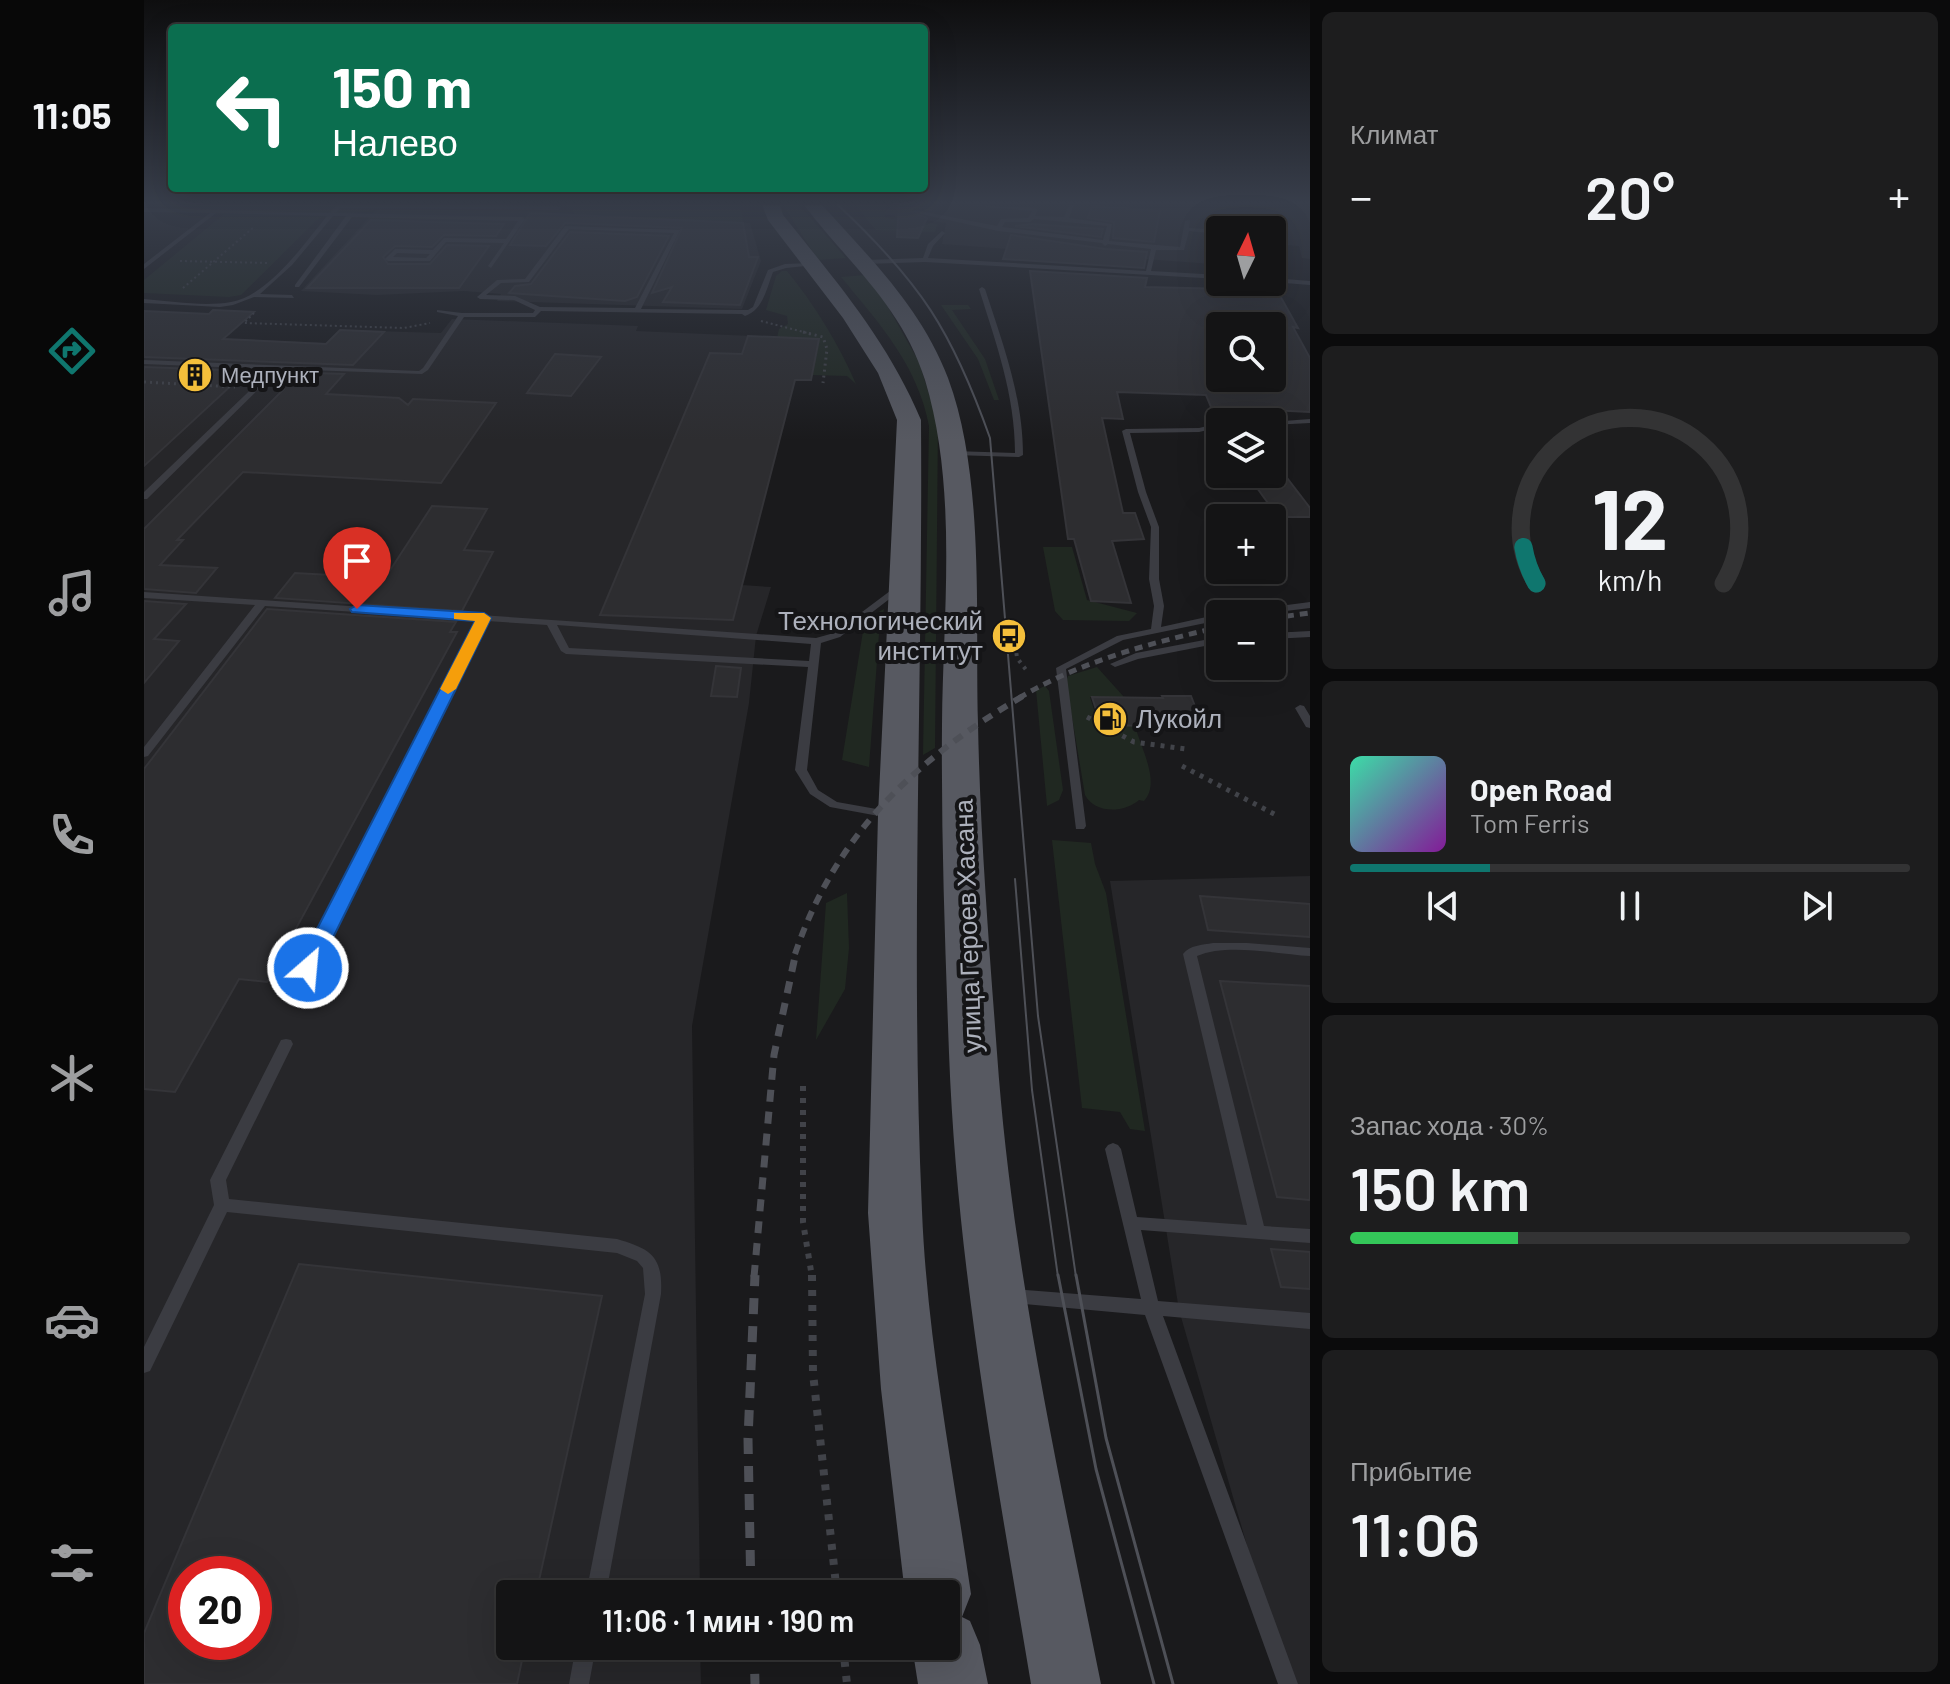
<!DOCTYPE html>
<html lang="ru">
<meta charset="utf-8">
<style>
body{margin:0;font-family:Barlow,sans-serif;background:#1d1d1e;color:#f1f3f6;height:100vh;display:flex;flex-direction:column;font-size:30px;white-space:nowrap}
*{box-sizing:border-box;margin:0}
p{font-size:26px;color:#9d9ea0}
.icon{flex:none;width:44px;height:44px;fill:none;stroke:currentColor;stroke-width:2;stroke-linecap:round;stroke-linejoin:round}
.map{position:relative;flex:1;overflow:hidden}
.drawer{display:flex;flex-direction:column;gap:12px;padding:12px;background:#0b0b0c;width:640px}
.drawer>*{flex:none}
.top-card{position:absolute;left:24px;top:24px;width:760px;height:168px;border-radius:8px;box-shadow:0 8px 32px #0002,0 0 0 2px #333334;background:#0b6e4f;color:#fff;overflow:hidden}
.needle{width:52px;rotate:5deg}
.fabs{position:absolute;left:1062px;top:216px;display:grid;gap:16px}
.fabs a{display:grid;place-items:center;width:80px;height:80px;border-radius:8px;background:#141415;box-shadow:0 8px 32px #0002,0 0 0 2px #333334;font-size:40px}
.speed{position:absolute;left:24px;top:1556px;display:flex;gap:16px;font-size:40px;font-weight:700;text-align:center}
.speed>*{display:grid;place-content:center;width:104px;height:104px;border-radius:50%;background:#141415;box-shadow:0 8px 32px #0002,0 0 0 2px #333334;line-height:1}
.speed .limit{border:12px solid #d22;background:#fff;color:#111}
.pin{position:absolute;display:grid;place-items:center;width:68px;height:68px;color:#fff;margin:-82px -34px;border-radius:50% 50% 50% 0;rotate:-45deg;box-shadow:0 0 8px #0007}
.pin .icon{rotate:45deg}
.me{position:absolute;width:88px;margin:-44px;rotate:27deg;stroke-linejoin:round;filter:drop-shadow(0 0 6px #0008)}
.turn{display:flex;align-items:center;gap:28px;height:168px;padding:0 32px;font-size:36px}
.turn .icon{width:104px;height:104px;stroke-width:2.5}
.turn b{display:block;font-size:56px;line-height:68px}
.big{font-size:60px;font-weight:600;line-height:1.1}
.drawer .tile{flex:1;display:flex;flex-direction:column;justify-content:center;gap:12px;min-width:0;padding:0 28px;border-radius:12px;background:#1d1d1e}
.drawer .dial{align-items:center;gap:0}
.dial svg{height:208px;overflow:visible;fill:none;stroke:#333334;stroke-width:7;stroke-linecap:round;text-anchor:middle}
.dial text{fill:#f1f3f6;stroke:none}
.song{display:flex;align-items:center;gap:24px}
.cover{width:96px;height:96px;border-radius:12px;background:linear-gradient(135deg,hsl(160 70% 55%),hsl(290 70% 35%))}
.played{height:8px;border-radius:4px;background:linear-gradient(90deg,#0f766e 25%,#333334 25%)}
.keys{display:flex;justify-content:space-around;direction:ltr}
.heat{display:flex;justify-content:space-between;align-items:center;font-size:44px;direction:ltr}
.charge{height:12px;border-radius:6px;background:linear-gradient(90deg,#34c759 30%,#333334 0)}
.trip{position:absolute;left:352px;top:1580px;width:464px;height:80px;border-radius:8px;background:#141415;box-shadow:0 8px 32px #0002,0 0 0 2px #333334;font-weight:600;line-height:80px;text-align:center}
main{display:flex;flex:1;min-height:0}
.menu{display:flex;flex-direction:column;width:144px;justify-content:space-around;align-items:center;background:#080808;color:#9d9ea0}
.menu .icon{width:56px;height:56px}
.menu .selected{color:#0f766e}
.menu b{font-size:36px;color:#f1f3f6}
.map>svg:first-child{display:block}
.built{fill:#262629;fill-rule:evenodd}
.green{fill:#202821}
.building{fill:#2d2d30;stroke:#343438;stroke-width:2;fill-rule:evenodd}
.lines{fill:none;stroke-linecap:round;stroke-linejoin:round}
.path-far5{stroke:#414349;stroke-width:2;stroke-dasharray:2 3;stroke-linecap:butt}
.path-far4{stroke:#414349;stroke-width:3;stroke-dasharray:2 4;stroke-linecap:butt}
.path-far3{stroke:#414349;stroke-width:4;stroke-dasharray:3 5;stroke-linecap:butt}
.path-far2{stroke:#414349;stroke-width:5;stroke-dasharray:4 6;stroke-linecap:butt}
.path-far1{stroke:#414349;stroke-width:6;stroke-dasharray:5 7;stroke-linecap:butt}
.path{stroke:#414349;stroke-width:8;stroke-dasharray:6 9;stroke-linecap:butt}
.lane{fill:#3b3c42;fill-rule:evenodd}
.primary{fill:#575961;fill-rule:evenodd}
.tram-far1{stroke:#4e5057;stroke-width:2}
.tram{stroke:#4e5057;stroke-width:3}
.rail-far3{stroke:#4e5057;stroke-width:5;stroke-dasharray:8 6;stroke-linecap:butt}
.rail-far2{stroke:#4e5057;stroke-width:6;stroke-dasharray:10 8;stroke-linecap:butt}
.rail-far1{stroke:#4e5057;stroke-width:7;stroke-dasharray:12 10;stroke-linecap:butt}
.rail{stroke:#4e5057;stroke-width:9;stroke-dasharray:16 12;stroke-linecap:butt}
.route{fill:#1a73e8;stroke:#114b97;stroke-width:2}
.slow{fill:#f59e0b}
.labels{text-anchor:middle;stroke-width:8;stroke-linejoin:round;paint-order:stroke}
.far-poi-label{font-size:22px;fill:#adb1bc;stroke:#151517;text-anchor:start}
.poi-label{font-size:26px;fill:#adb1bc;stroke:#151517;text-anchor:end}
.street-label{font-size:26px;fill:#adb1bc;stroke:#151517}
</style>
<main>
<nav class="menu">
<b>11:05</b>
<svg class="icon selected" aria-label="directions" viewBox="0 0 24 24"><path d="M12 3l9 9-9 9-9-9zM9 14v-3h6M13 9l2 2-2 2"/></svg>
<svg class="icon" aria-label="music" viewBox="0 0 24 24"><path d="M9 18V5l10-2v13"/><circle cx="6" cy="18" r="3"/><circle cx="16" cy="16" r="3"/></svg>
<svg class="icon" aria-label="phone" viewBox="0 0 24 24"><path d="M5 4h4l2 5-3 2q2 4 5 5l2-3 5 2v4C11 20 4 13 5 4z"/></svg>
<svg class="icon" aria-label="climate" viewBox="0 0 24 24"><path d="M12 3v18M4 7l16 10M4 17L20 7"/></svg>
<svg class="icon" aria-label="car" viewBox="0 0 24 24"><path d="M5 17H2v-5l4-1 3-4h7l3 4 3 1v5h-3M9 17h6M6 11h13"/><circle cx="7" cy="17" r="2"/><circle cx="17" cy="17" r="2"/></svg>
<svg class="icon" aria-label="filters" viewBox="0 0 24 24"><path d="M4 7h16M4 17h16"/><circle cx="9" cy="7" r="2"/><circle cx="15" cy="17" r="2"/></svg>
</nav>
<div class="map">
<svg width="1166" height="1684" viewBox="0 0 1166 1684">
<rect width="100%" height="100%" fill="#1a1a1c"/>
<path class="built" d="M748 205 1134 209 1166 205V259L1158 258 1155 246 1128 244V230H1076V240H1070L1068 264 798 244 802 223 738 214Z
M233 209 395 211 436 217 606 223 617 261 598 309 353 301 357 294 320 291 233 295 157 291Z
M69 310 110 312 83 336 69 338 182 343 196 330 297 333 308 319 494 326 492 331 675 339 666 380H651L598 585 627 587 612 636 605 703 548 1026 556 1594H366V1646H556L557 1684H0V311L65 314ZM42 1574H110V1642H42Z
M1166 876V1684H1143L1035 1310 966 881Z"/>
<path class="green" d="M6 205H266L175 218 97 295 85 297 0 293V280L79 215Z
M421 205H597L599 223 436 217Z
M639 205H655L702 258 674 260Z
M711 205H742L741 218 793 224 791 232 732 230Z
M638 271H643C671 305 694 343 712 384L703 376 668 375 675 340 633 338 635 329 644 324 643 316 622 310 632 276Z
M721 275 736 293 775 362 794 423 791 748 779 755 785 426C774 366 735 323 697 277Z
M797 305H824L827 309 808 310 841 359 855 400H850L834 359Z
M899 547H928L943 600 993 613 985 621 919 620 911 611Z
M740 609 735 634 725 767 698 760 721 619Z
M953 667 980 697H946L955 726H991C997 748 1017 783 1000 801L995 800C980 813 951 814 941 795L922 681 924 676Z
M901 686 905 691 919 790 915 800 903 806 892 690Z
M908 840 947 843 951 864 962 893 1001 1131 986 1129 976 1112 938 1108Z
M703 893 705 948 701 989 672 1040 682 903Z"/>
<path class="building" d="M755 205H789L787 210 772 207 765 211 783 218 774 238 753 237Z
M948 206 1016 211 1010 242 969 238 970 222 944 218Z
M386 213 599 223 605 257H614L596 305 519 302 528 287 508 293 538 228 421 223 402 246 366 245Z
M227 220 320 223 360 224 352 236 300 235 288 247 251 246 239 257 244 264H286L303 245 345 246 315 288H163Z
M888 224 941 228 959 229 957 237 871 226Z
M426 232 525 236 493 297 481 301 365 293 371 286 387 284Z
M867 235 961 249 1003 252 1000 268 859 259Z
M886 271 1003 278 1001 287 1128 290 1134 292 1154 328 1149 327 1166 358V412L1067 407 1062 395 973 392 979 419 958 418 979 513H991L1000 539 968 541 987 603 947 601 930 539H924ZM1076 324 1128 326V378H1076Z
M69 310 110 312 79 339 182 344 196 330 240 332 209 365 0 357V311L65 314Z
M604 336 675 339 667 380H651L589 620 456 615 566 353 598 354Z
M411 354 457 357 427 396 383 393Z
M0 367 103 371 0 466Z
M136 372 200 374 182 394 255 398 264 405 269 399 352 403 297 483 99 472 33 540H39L16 565 73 568 52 593 0 589V529L140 389 130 378Z
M1103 474H1140L1166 508V517H1134Z
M288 506 343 509 320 550 349 552 318 611 131 598 151 573 241 578Z
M0 601 42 604 10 639 35 641 0 683Z
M123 609 312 622 306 632H313L123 982 95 979 31 1092 0 1089V769Z
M572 666 597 668 593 697 567 696Z
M1018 696H1047L1059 727 957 725 948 697 1019 698Z
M1056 896 1166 904V937L1064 930Z
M1076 981 1166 986V1200L1133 1197Z
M1127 1249 1166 1252V1289L1137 1287Z
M155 1264 458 1296 392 1594H366V1646H381L373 1684H0V1633ZM42 1574H110V1642H42Z"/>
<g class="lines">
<path class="path-far5" d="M36 261 126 263
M39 288 110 227
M110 313 100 323 260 328 286 323
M617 321 667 334"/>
<path class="path-far4" d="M659 332 679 337 683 349 679 383
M0 382 91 387"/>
<path class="path-far3" d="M879 625 870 634 873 658 883 671"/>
<path class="path-far2" d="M943 717 990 742 1042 749
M1038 766 1134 816"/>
<path class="path-far1" d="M659 1086V1222L668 1277"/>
<path class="path" d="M668 1275 669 1373 693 1594
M699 1646 703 1684"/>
<path class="lane" d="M193 205 414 206 417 208 414 210 197 208 192 213 378 217 381 219 347 268 344 266 360 243 302 242 286 261H244L241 259 251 249 289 250 300 238 362 239 374 221 208 217 155 287H151V285L202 216H189L148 265 116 294 148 295 150 298 110 297 89 305 76 307 0 303V299C28 301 59 307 87 302 125 295 160 244 183 216L72 213 0 269V264L66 213 0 212V208L186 213ZM253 253 286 254 282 258 249 257Z
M824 205 891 208 894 210 891 216 920 217 925 205H930L925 218 968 224 965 241 1036 247 1041 221 1046 220 1045 228 1076 230V234L1045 231 1040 250H1012L1007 271 1076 275V279L781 262 721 264 718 262 721 260 779 258 784 244 798 231 801 233 789 246 784 258 1002 271 1007 249 964 244 961 246 958 243 854 231 768 212 771 210 853 226 857 219 884 218 888 211ZM890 219 963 226 959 240 858 227 861 222H886Z
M1116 222 1119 224V230H1113V224Z
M421 226 536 230 497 309 604 310 609 307 624 270 641 264 668 263 671 265 642 268 629 272C622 290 619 310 601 316L598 314 397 311 391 317H320L284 370 278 374 135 369 3 499H0V492L128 369 0 364V360L275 371 279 368 314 316 293 312V310L318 313H389L391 310 370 300 336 299 333 297 353 280 381 279ZM425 229 530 233 491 308 396 307 371 296 342 295 357 283 385 282Z
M1128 278 1166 281V285L1128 282Z
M838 287 841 289C859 344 879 397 879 455L875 457 810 455 806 453 810 451 871 453C871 395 852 343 835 289Z
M1166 419V423L1128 425V422H1125Z
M1076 423V427L1055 432 986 433 1002 492 1015 527V579L1020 606 1017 627 1076 614V620L979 640 922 669 942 826 940 829H932L912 668 973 636 1007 629 1010 606 1005 579 1007 527 994 492 978 431 982 429 1055 428Z
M758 582 763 585 761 587 696 637 677 643 663 770 674 790 693 802 755 813 757 815 755 817 751 819 686 807 666 794 651 770 664 667 422 654 417 651 403 625 343 621 171 968 169 971H159L157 968 334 620 121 606 4 756 0 757V747L111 605 0 598V592L672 638 690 633ZM413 625 667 644 665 661 425 648Z
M1166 602V608L1119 614H1092L1097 611Z
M1166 631V637L1128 639V633Z
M1076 637V643L994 659 971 667 966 664 992 653Z
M1156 705 1160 706 1166 716V728L1162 727 1151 708Z
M1069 943H1103L1166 948V956C1134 954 1083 943 1053 956L1120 1226 1166 1229V1243L997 1230 1014 1301 1166 1313V1329L1019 1316 1154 1684H1134L1001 1315 869 1303 863 1301 861 1296 863 1291 869 1289 997 1299 961 1149 964 1145 969 1143 974 1145 977 1149 993 1217 1103 1225 1039 954C1046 945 1058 945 1069 943Z
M142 1039 147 1040 149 1044 82 1180 85 1199 473 1239C507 1249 519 1256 517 1294L462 1594H442L501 1294 499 1268 493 1261 473 1253 83 1212 6 1371 0 1373V1347L70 1205 66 1180 135 1044 137 1040Z
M432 1646H452L445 1684H425Z"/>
<path class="primary" d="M618 205H636L639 215C692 281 744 341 777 420 779 683 766 948 778 1211 783 1337 809 1469 827 1594L818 1617 826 1621 836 1645 844 1684H774L768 1646H802V1594H761L737 1389 724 1213 734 815 753 420 734 373 699 318 624 220Z
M660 205H678C727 259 778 309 804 378 841 477 831 617 834 723 836 833 845 944 853 1053 868 1266 915 1475 957 1684H887C852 1475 813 1266 805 1053 801 944 797 833 798 724 799 612 814 489 781 380 758 306 705 264 660 205Z"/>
<path class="tram-far1" d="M694 205C777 283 808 331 846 438L894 1016 932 1277
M871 879 888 1090 914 1277"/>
<path class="tram" d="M914 1275 952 1469 1010 1684
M932 1275 962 1438 1029 1684"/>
<path class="rail-far3" d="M1128 618 1166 613
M875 698C937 661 1007 643 1076 627"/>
<path class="rail-far2" d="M651 954C692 833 772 759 879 696"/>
<path class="rail-far1" d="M610 1277 630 1055 652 952"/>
<path class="rail" d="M607 1594 604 1439 611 1275
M610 1646 611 1684"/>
</g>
<linearGradient id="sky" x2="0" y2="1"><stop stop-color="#0e0e0f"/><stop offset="0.46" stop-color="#383e4b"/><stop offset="1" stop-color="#383e4b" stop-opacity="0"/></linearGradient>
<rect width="1166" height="441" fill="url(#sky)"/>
<path class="route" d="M213 605 340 613 347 618 174 968 164 975 153 968 331 621 208 612 206 609Z"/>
<path class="slow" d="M310 613H340L347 618 312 689 304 694 296 689 331 621 310 619Z"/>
<defs>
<g id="building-disc" transform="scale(1.8)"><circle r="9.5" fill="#f4bf3b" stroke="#151517"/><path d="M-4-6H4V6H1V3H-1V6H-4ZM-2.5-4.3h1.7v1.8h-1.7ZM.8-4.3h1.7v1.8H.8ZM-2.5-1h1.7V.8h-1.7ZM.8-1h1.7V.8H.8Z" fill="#111"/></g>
<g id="bus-disc" transform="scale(1.8)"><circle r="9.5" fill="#f4bf3b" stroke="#151517"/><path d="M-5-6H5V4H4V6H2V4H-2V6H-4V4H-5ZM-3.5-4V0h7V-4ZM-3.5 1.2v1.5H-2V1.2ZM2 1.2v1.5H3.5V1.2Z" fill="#111"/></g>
<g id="fuel-disc" transform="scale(1.8)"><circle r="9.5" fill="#f4bf3b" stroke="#151517"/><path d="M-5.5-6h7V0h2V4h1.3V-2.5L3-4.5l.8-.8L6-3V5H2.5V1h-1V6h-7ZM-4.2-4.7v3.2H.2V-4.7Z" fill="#111"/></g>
</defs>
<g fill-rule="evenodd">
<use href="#building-disc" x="51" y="375"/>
<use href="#bus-disc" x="865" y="636"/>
<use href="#fuel-disc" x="966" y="719"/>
</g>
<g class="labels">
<g class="far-poi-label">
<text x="77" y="383">Медпункт</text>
</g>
<g class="poi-label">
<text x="839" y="630">Технологический<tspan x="839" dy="30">институт</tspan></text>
<text x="992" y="728" text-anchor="start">Лукойл</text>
</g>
<g class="street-label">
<text transform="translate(824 926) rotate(-92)" y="9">улица Героев Хасана</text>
</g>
</g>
</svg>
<div class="fabs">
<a><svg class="needle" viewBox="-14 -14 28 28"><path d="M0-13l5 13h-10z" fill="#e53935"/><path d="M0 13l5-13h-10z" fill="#9d9ea0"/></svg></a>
<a><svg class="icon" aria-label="search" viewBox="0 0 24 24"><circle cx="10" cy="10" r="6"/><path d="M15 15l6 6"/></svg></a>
<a><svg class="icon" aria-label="layers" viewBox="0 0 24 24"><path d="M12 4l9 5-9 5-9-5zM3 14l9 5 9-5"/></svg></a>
<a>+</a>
<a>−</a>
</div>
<div class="speed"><div class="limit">20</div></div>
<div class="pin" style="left:213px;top:609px;background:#d93025"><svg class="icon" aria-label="arrive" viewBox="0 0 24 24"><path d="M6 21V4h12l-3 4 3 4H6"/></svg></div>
<svg class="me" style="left:164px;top:968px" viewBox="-20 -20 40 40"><circle r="17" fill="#1a73e8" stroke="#fff" stroke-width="3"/><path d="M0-11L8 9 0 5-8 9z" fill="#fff"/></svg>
<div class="trip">11:06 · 1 мин · 190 m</div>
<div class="top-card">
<div class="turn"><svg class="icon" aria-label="left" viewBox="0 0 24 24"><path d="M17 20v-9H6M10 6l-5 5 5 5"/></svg><div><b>150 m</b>Налево</div></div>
</div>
</div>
<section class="drawer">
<div class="tile"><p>Климат</p>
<div class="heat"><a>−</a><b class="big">20°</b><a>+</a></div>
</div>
<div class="tile dial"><svg viewBox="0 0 100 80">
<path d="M14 69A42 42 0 1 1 86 69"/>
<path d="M14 69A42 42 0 0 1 9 55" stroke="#0f766e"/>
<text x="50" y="56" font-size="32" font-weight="700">12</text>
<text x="50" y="72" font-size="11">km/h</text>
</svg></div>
<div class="tile">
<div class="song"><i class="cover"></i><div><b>Open Road</b><p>Tom Ferris</p></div></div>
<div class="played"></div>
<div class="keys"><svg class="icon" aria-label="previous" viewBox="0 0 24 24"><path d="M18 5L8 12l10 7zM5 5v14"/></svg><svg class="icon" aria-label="pause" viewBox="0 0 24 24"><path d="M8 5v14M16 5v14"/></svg><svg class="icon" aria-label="next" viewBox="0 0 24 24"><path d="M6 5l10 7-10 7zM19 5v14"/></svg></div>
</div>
<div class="tile"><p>Запас хода · 30%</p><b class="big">150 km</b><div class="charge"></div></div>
<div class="tile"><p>Прибытие</p><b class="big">11:06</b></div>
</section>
</main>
